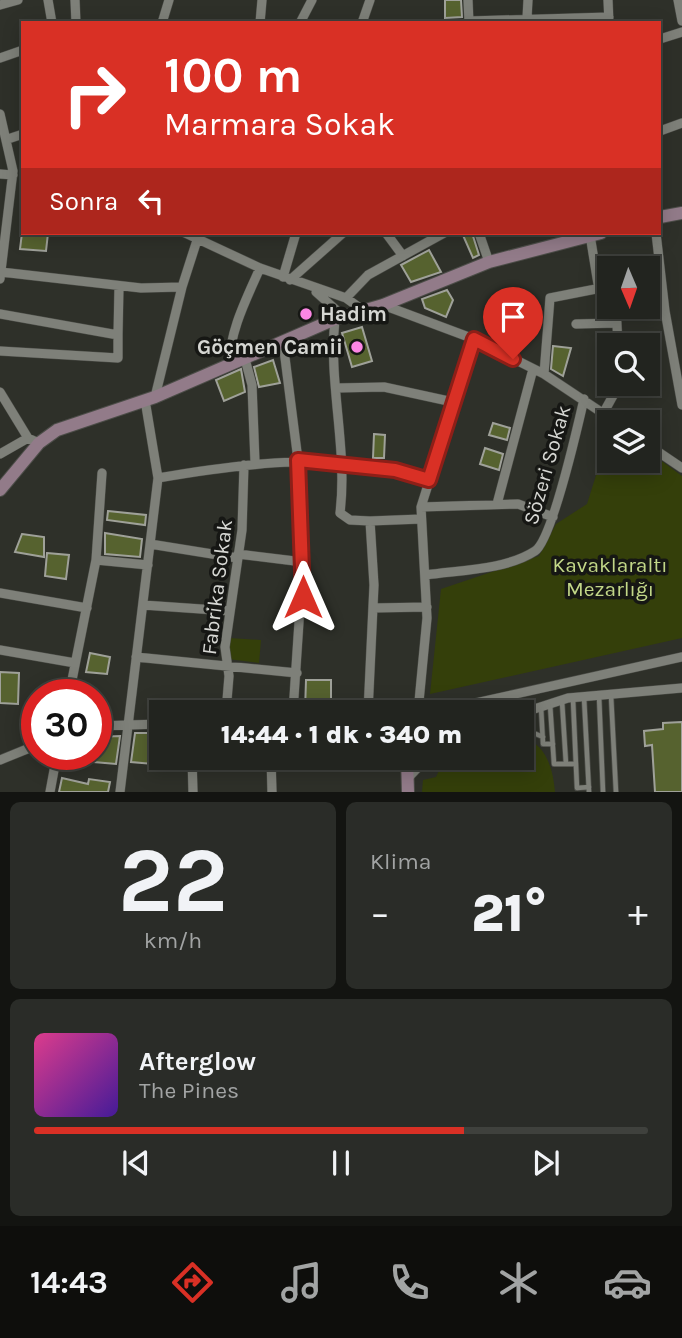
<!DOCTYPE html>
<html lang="tr">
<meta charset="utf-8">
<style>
body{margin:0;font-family:Karla,sans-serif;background:#2a2c28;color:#f1f3f6;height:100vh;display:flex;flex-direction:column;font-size:26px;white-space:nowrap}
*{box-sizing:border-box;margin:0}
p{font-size:23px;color:#a2a4a4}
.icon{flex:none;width:38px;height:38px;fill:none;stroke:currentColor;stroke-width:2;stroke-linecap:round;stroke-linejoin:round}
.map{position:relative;height:792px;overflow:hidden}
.sheet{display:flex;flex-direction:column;gap:10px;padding:10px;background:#131411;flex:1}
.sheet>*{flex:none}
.top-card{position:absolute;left:21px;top:21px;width:640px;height:214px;border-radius:0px;box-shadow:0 4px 18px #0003,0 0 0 2px #3f413d;background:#d93025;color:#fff;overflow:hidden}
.needle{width:46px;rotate:178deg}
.buttons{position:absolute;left:597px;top:256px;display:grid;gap:14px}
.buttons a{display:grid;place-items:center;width:63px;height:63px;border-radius:0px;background:#22241f;box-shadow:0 4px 18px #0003,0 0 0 2px #3f413d;font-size:35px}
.speed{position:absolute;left:21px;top:679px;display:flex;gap:14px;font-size:35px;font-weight:700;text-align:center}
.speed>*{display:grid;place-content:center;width:91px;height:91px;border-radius:50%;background:#22241f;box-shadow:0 4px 18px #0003,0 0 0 2px #3f413d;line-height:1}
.speed .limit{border:10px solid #d22;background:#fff;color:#111}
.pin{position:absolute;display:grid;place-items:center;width:60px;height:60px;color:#fff;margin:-72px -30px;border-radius:50% 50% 50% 0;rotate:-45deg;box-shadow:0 0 7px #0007}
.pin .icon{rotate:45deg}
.me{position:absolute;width:77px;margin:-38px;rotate:0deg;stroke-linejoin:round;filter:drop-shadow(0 0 5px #0008)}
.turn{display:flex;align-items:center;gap:24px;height:147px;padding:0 28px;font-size:32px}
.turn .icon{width:91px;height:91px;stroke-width:2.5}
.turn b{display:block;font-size:49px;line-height:60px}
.then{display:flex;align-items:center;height:66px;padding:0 28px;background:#0003;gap:14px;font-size:26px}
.big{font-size:52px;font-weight:800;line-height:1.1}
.sheet .tile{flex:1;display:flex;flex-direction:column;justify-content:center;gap:10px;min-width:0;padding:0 24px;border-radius:10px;background:#2a2c28}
.sheet .dial{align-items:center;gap:0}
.dial b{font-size:91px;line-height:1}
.song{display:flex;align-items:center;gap:21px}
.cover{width:84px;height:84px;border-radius:10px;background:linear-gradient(135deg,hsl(330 70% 55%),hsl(260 70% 35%))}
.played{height:7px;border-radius:4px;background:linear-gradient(90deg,#d93025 70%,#3f413d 70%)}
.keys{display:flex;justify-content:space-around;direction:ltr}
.heat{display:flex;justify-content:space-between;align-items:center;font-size:38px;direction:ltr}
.sheet .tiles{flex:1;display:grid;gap:10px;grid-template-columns:1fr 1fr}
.tile:last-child{grid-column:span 2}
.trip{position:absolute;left:149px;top:700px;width:385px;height:70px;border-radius:0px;background:#22241f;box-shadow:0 4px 18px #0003,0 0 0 2px #3f413d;font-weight:800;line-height:70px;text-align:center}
.tabs{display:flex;height:112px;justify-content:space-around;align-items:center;background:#0e0e0c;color:#a2a4a4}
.tabs .icon{width:49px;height:49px}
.tabs .selected{color:#d93025}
.tabs b{font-size:32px;color:#f1f3f6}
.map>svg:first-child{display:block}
.green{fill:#343f0a}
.building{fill:#56622f;stroke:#9fa199;stroke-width:2}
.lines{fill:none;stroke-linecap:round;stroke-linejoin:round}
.lane-casing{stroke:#4c4d48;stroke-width:6}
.street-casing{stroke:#4c4d48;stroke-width:10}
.secondary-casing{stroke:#4c4d48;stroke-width:14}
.lane{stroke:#7e8079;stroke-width:4.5}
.street{stroke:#7e8079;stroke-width:9}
.secondary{stroke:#927b89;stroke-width:12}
.route-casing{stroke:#8d1f18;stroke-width:18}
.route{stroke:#d93025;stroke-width:12}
.poi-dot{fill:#fc86e4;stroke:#161714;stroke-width:2.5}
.labels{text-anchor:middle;stroke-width:7;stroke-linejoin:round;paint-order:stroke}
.poi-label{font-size:21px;font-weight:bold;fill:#d6d7d3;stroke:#161714;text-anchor:start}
.street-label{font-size:21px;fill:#d6d7d3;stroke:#161714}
.park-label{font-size:21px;fill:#c2d788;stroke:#161714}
</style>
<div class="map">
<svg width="682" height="792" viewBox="0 0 682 792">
<rect width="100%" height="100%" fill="#2e3029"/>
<path class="green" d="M609 434V460H648V451L682 476V638L430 694 441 589 539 556 556 524 587 504Z
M229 638 261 640 259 663 228 659Z
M522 737C546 744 553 768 555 792H422L423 780 436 777 445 758H522Z"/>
<path class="building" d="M445 0H461L462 17 445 18Z
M22 233H48L46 251 20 249Z
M462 233H472L479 255 473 258Z
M429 250 441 272 411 282 401 265Z
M447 290 453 300 446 317 425 308 422 299Z
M362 327 372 361 352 367 342 333Z
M553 346 571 348 563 376 551 369Z
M273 360 280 383 259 387 254 367Z
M241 369 245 392 224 401 216 380Z
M493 423 510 428 507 440 489 435Z
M374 434 385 435 384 458H373Z
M485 448 503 454 499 470 480 464Z
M108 511 146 515 145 525 107 520Z
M105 533 142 539 140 557 105 554Z
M22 534 44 537V557L15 552Z
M47 553 69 555 66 579 45 576Z
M90 653 110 657 107 674 86 672Z
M0 672 19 673 18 704 0 703Z
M306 680H331V711H305Z
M682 722V792H655L652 745 645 746 644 731 663 729V723Z
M135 733H155L153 764 131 762Z
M120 736 116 764 94 762 96 737Z
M246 758H261V766H246Z
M62 778 88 784 89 779 110 782 108 792H59Z"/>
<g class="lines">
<g class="lane-casing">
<path id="lane" d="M599 695 603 792
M611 695 616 792
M584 697 589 792
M573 699 577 788 589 787
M562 701 566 764H576
M550 704 554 764H566
M541 707 543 744H553
M522 728 543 737"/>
</g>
<g class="street-casing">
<path id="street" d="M48 0 52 23
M75 0 76 23
M468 0 469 23
M608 0 609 23
M678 0 682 21
M0 5 18 0
M527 18 528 0
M469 21 609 17
M162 23 169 0
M260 23 262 0
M300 23 312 0
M362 23 370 0
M660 39 682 32
M0 58 23 50
M0 114 13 171 0 279
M660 131 682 123
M8 139 23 134
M0 174 13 175
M185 233 260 268 346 298 364 311
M386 233 403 256
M479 233 489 262
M656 233 665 311 682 405
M590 235 598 284 609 289
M1 272 141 288 182 287
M283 277 296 233
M290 280 343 233
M316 292 343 316
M346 298 368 275 444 233
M383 305 474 339 544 374 616 422
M616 306 618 345
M0 314 118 335 119 287
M335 319C328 383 348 448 340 513L350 520 370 521 374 585 368 712
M576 324 617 323
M283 342 298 460 303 562 293 712
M0 351 118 358V335
M245 359 252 385 255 462
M229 365C230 330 246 300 260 268
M544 374 550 298 601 288
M337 388 384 387 453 402
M0 392 28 438 39 443
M155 397 182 287 199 234
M604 412 620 383
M648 445 682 468
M0 454 28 438
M158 478C251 462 336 451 429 480
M497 504 533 369
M421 507 518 504 553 517
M370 521 421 519
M150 544 237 558
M238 554 303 562
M96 560 148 565
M426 575C460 570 506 570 535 551 552 540 578 425 584 399
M0 593 87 608
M143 605 230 611
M373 608 427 607
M0 650 75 663
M136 657 297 673
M69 695 96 560 102 473
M226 712 229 676 225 647 242 530 244 465
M418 712 427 618 421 507 474 339
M435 712 682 657
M522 713 568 698 682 688
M96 726 161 724
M192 758 193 792
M271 758 272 792
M0 760 37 745
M408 778 427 758
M50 792 57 754
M120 792 158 478 145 400"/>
</g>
<g class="secondary-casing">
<path id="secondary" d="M660 217 682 213
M0 490 39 443 57 430 155 397 335 319 383 305 489 262 601 233
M407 758 408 792"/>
</g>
<use href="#lane" class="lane"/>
<use href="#street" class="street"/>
<use href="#secondary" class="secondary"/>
</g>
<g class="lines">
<g class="route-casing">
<path id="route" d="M303 597 298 460 395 470 429 480 474 339 513 359"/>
</g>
<use href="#route" class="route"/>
</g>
<g class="poi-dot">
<circle cx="306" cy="314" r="7"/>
<circle cx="357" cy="347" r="7"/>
</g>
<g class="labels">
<g class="poi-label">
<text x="320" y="321">Hadim</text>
<text x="343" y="354" text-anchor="end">Göçmen Camii</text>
</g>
<g class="street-label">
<text transform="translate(547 465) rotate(-74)" y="7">Sözeri Sokak</text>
<text transform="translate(217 587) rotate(-83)" y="7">Fabrika Sokak</text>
</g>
<g class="park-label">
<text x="610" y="572">Kavaklaraltı<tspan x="610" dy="24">Mezarlığı</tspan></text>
</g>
</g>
</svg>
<div class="buttons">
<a><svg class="needle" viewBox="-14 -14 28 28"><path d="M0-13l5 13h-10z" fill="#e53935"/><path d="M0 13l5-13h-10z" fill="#a2a4a4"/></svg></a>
<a><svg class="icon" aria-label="search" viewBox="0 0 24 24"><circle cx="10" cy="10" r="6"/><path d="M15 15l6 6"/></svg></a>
<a><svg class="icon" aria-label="layers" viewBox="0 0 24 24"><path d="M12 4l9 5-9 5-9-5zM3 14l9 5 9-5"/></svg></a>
</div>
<div class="speed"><div class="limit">30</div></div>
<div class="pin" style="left:513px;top:359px;background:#d93025"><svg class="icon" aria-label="arrive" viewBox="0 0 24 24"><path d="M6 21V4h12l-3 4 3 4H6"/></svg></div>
<svg class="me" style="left:303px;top:597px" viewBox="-20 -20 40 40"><path d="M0-17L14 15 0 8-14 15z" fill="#d93025" stroke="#fff" stroke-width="4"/></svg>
<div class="trip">14:44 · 1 dk · 340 m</div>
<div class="top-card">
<div class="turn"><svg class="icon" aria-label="right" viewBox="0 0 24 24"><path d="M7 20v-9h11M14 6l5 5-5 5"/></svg><div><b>100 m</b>Marmara Sokak</div></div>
<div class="then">Sonra<svg class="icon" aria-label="left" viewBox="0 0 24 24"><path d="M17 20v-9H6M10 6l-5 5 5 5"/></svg></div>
</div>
</div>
<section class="sheet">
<div class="tiles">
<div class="tile dial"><b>22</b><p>km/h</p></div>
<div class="tile"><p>Klima</p>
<div class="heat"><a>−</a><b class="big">21°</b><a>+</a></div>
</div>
<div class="tile">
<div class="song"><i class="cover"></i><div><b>Afterglow</b><p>The Pines</p></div></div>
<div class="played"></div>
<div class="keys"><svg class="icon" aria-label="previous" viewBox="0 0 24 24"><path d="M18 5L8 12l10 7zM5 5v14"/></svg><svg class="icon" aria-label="pause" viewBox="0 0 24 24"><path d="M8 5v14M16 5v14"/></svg><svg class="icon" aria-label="next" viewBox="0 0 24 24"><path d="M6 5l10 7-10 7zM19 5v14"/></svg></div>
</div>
</div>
</section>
<nav class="tabs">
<b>14:43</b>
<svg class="icon selected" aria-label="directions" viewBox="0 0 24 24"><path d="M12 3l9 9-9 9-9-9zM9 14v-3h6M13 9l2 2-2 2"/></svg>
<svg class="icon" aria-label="music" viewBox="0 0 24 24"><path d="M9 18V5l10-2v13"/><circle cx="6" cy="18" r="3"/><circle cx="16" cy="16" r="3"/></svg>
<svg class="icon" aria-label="phone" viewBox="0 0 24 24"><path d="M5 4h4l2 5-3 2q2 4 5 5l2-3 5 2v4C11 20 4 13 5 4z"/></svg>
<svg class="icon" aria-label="climate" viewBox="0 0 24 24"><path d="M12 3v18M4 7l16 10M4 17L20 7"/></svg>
<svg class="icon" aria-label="car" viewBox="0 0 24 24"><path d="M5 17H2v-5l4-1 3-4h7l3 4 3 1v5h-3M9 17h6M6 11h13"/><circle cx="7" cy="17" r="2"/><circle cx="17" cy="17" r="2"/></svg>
</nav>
